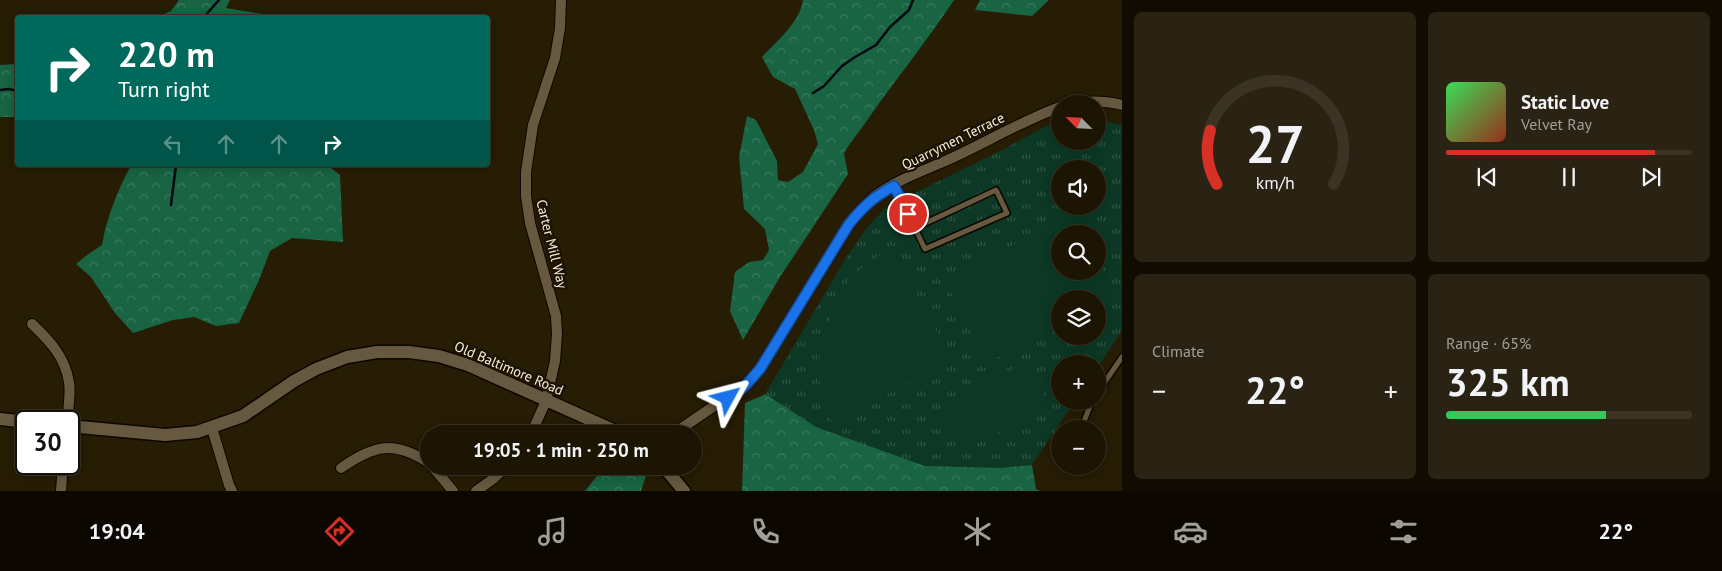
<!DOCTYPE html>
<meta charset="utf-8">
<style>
body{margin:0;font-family:"PT Sans",sans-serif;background:#2a2212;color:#f1f3f6;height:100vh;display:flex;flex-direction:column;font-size:19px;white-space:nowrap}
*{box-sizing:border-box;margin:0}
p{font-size:16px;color:#a09f9a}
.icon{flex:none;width:28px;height:28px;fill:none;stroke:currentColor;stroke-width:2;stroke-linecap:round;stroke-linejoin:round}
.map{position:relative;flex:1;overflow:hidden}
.sheet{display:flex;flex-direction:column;gap:12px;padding:12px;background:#100c02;width:600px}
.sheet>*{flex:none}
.banner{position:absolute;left:15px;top:15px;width:475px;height:152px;border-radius:5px;box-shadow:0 2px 12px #0003,0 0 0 1px #3b3425;background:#00695c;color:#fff;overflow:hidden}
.needle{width:32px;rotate:294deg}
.controls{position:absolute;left:1051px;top:95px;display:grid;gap:10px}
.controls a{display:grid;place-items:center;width:55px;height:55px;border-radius:50%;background:#1d1503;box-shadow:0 2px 12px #0003,0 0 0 1px #3b3425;font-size:25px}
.speed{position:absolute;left:15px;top:410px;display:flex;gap:10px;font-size:25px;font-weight:700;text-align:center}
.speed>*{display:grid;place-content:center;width:65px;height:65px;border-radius:50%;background:#1d1503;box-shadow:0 2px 12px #0003,0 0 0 1px #3b3425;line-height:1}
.speed .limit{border:2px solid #111;border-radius:8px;background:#fff;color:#111}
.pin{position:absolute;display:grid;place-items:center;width:42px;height:42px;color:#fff;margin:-21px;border:2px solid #fff;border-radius:50%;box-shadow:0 1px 5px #0007}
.me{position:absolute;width:55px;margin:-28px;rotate:52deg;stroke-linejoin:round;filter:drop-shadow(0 0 4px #0008)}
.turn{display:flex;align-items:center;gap:18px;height:105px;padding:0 20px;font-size:22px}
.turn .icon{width:65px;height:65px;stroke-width:2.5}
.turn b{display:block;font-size:35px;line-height:42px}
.lanes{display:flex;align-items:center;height:48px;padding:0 20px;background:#0003;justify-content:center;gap:25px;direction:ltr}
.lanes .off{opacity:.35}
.big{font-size:38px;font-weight:700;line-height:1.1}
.sheet .tile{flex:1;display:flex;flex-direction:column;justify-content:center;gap:8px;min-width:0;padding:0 18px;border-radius:8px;background:#2a2212}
.sheet .dial{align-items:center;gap:0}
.dial svg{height:130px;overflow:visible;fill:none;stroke:#3b3425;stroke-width:7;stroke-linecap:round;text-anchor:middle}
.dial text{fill:#f1f3f6;stroke:none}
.song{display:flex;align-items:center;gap:15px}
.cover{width:60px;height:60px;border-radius:8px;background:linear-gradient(135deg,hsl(130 70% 55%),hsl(10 70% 35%))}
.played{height:5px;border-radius:2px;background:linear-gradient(90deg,#d93025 85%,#3b3425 85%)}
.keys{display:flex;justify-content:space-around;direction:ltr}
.heat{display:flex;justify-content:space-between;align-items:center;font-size:28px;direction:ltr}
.charge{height:8px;border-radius:4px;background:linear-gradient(90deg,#34c759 65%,#3b3425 0)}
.sheet .tiles{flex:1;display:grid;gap:12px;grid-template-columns:repeat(2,1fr)}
.trip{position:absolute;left:420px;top:425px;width:282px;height:50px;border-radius:25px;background:#1d1503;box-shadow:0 2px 12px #0003,0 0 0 1px #3b3425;font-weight:700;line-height:50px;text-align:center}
.tab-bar{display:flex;height:80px;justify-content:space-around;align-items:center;background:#0c0801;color:#a09f9a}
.tab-bar .icon{width:35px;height:35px}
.tab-bar .on{color:#d93025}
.tab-bar b{font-size:22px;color:#f1f3f6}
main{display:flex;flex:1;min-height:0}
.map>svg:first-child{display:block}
.forest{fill:url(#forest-crowns)}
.park{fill:url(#park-tufts);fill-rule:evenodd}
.pitch{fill:#0c3825}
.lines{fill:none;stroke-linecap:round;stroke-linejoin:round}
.stream{stroke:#000810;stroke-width:2.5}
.service-casing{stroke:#100600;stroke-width:8}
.minor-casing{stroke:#100600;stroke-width:12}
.tertiary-casing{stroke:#100600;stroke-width:15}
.service{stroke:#665940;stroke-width:5}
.minor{stroke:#665940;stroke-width:10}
.tertiary{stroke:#665940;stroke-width:12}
.route-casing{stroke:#114b97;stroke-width:12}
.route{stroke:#1a73e8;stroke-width:9}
.labels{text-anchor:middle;stroke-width:5;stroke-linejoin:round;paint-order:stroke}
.street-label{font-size:14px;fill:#f6efe0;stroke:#1e1300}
</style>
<main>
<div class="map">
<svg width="1122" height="491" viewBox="0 0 1122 491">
<defs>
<pattern id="forest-crowns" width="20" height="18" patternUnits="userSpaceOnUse" patternTransform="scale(1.25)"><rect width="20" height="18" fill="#186443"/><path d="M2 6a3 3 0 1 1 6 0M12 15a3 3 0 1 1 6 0" fill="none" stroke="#3a7a5e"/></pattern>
<pattern id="park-tufts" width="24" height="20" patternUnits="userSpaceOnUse" patternTransform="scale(1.25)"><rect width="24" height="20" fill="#0c3825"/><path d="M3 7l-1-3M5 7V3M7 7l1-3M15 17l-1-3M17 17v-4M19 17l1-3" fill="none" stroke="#305544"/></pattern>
</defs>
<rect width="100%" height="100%" fill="#271c04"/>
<path class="forest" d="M179 0H230L226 8 262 14 266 17H157L171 11Z
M803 0H954C927 41 896 79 868 119 860 131 851 141 844 153L848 174 780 277 743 340 730 311 735 272 749 262 763 260 769 250 765 229 744 209 739 157 747 116 756 120 777 161 778 180 788 182 803 172 818 144 814 130 795 89 773 77 762 57C777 41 800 22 803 0Z
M980 0H1049L1032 16 975 10Z
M17 64V117H0V65Z
M131 165H327L340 175 343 242 292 238 270 251 259 280 239 323 216 326 194 317 173 320 133 333 115 313 91 277 76 264 87 255 102 245C107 216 118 190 131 165Z
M777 389 968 459 1032 465 1036 489 1040 491H742L745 403Z
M605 466H649L641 491H585Z"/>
<path class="park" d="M1098 119 1122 125V330L1098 367V364H1060V401H1075L1032 465 1000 468 925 466 816 427 765 394 847 256 866 229 886 207 1002 150 1046 126 1060 121V141H1098ZM1060 169H1098V206H1060ZM1060 234H1098V271H1060ZM1060 299H1098V336H1060Z"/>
<path class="pitch" d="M1074 215 1083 234H1060V271H1098V261L1118 300 1098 310V299H1060V328L986 363 944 279Z
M893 247 952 361 832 422C812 378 816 350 835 307 839 298 843 286 850 279 862 266 879 257 893 247Z
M1028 362 1050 408 962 450 940 404Z"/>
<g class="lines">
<path class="stream" d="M203 18 219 0
M0 90 9 89 18 91
M813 93 824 86 842 66 855 57 876 45 890 27 909 10 913 0
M171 205 176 165"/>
<g class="service-casing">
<path id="service" d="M894 185 925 249 1007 213 996 190 915 228
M1098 392 1122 357
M1081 429 1092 401"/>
</g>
<g class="minor-casing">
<path id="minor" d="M1072 104C1089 100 1105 101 1122 105
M32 324C50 341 65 357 69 382 71 394 68 409 67 421
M212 428 229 485 232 491
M531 434 546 401 555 361 557 334 556 316 530 223 526 196V172L533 125 555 58 560 28 561 0
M673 434 745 385 760 369 849 225C857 215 865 204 875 196 895 181 920 172 943 162 982 145 1019 122 1060 107
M432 466 453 491
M341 468C374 445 394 440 429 463
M61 491 63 464
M476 491 493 479 507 466"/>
</g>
<g class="tertiary-casing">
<path id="tertiary" d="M0 419 26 422
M69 426 165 435 197 432 243 416 294 381 316 369 347 357 377 352H409L439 356 468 365 622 434
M663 466 684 491"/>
</g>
<use href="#service" class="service"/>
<use href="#minor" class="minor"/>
<use href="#tertiary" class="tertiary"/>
</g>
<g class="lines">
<g class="route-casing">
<path id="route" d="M728 398 745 386 760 369 849 224C863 207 873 197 894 186L908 214"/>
</g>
<use href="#route" class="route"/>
</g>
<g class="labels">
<g class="street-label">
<text transform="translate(953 141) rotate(-26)" y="5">Quarrymen Terrace</text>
<text transform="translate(552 244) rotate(76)" y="5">Carter Mill Way</text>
<text transform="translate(509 368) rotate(23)" y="5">Old Baltimore Road</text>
</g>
</g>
</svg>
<div class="controls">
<a><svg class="needle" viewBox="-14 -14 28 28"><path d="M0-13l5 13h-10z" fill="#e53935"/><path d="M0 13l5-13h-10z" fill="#a09f9a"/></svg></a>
<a><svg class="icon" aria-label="sound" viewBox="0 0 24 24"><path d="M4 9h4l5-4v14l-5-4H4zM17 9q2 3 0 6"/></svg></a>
<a><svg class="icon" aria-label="search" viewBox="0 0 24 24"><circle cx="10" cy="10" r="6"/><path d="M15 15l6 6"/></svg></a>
<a><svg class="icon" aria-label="layers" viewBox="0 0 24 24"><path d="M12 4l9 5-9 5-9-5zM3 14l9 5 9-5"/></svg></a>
<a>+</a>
<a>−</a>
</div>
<div class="speed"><div class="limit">30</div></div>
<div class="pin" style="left:908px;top:214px;background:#d93025"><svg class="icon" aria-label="arrive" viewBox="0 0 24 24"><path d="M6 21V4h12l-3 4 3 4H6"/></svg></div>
<svg class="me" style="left:728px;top:398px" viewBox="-20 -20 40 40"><path d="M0-17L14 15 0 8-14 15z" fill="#1a73e8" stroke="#fff" stroke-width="4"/></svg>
<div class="trip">19:05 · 1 min · 250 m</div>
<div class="banner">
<div class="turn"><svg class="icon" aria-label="right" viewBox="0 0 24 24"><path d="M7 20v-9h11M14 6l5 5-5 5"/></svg><div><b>220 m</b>Turn right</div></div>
<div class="lanes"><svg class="icon off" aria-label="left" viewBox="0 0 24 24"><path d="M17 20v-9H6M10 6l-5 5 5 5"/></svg><svg class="icon off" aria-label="ahead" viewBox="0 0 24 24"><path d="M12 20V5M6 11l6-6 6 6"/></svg><svg class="icon off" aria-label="ahead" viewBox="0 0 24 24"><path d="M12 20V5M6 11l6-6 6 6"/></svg><svg class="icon" aria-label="right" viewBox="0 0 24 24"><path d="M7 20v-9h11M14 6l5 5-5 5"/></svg></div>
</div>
</div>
<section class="sheet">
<div class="tiles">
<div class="tile dial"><svg viewBox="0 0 100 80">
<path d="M14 69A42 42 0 1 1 86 69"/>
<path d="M14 69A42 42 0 0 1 10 36" stroke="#d93025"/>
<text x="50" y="56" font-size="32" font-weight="700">27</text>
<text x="50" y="72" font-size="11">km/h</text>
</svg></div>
<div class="tile">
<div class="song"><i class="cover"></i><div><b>Static Love</b><p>Velvet Ray</p></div></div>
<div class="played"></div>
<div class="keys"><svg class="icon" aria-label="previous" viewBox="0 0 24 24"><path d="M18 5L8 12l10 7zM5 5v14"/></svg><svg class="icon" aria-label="pause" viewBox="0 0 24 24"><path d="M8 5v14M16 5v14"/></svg><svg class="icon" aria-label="next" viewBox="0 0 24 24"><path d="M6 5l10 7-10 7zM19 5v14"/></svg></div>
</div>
<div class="tile"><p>Climate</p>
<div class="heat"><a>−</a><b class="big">22°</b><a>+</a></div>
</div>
<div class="tile"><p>Range · 65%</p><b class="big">325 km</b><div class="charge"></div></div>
</div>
</section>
</main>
<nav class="tab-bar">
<b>19:04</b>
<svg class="icon on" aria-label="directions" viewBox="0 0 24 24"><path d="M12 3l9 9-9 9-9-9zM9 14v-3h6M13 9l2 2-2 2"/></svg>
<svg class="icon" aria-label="music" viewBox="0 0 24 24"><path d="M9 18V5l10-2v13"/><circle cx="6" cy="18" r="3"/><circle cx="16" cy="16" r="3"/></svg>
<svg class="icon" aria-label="phone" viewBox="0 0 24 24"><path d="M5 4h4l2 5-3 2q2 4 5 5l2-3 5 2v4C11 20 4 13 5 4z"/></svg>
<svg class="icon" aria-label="climate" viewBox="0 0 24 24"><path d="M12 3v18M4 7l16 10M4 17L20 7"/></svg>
<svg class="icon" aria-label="car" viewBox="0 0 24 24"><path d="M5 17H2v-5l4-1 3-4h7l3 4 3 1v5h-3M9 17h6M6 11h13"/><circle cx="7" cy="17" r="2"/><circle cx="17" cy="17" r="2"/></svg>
<svg class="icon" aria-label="filters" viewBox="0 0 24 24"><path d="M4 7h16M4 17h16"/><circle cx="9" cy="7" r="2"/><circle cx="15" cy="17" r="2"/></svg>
<b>22°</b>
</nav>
